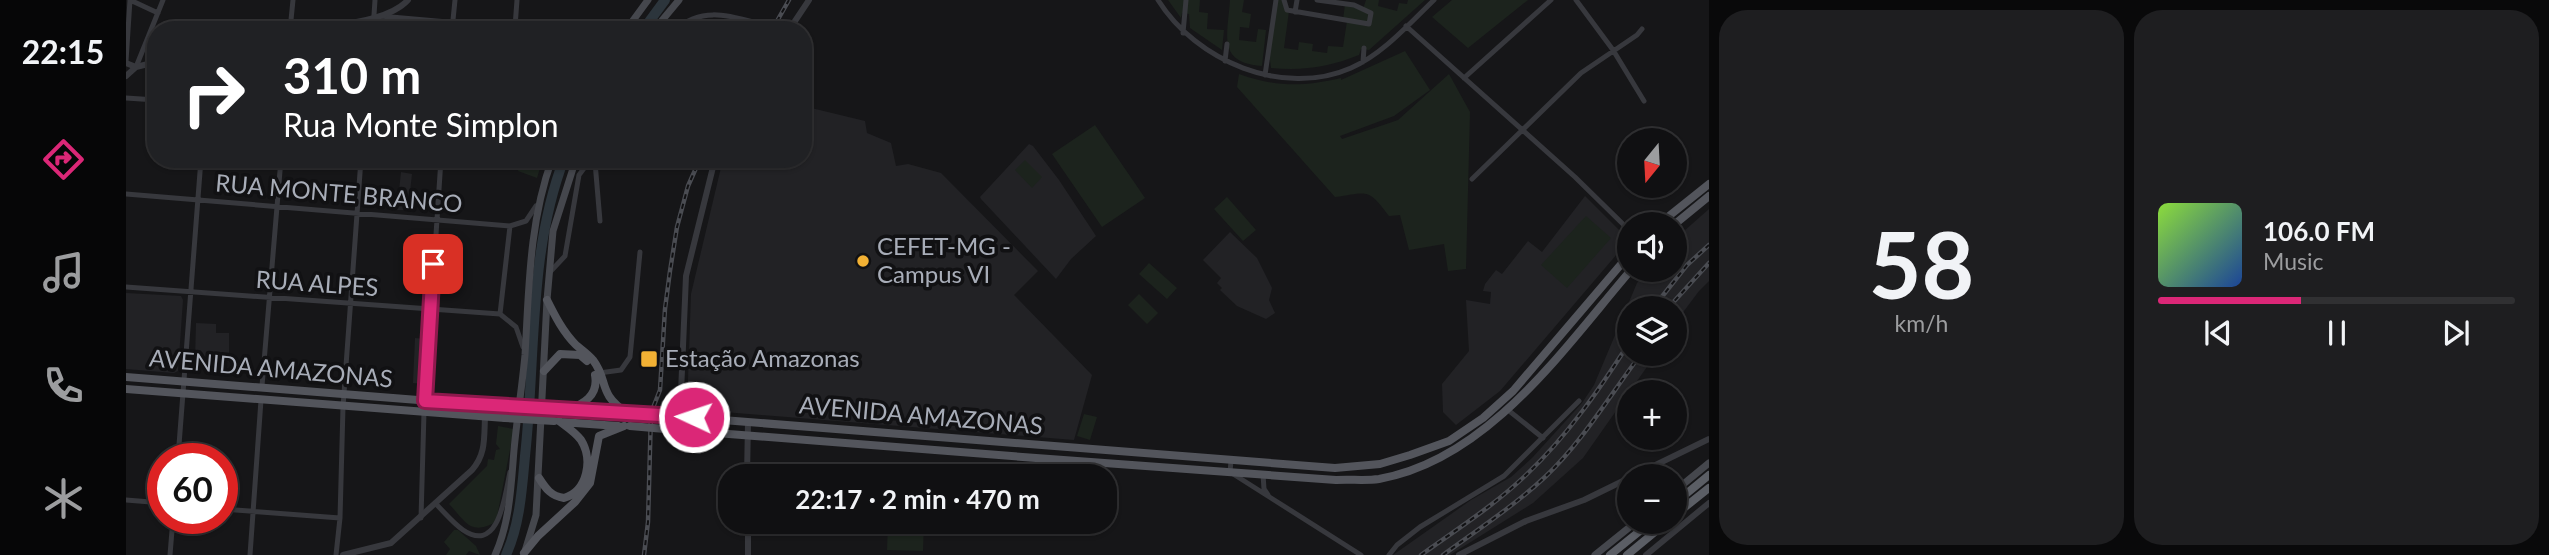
<!DOCTYPE html>
<meta charset="utf-8">
<style>
body{margin:0;font-family:Lato,sans-serif;background:#1e1e20;color:#f1f3f6;height:100vh;display:flex;flex-direction:column;font-size:26px;white-space:nowrap}
*{box-sizing:border-box;margin:0}
p{font-size:23px;color:#9c9d9f}
.icon{flex:none;width:38px;height:38px;fill:none;stroke:currentColor;stroke-width:2;stroke-linecap:round;stroke-linejoin:round}
.map{position:relative;flex:1;overflow:hidden}
.sheet{display:flex;flex-direction:column;gap:10px;padding:10px;background:#09090a;width:840px}
.sheet>*{flex:none}
.hud{position:absolute;left:21px;top:21px;width:665px;height:147px;border-radius:28px;box-shadow:0 2px 5px #0004,0 0 0 2px #303032;background:#202124;color:#fff;overflow:hidden}
.needle{width:46px;rotate:198deg}
.fabs{position:absolute;left:1491px;top:128px;display:grid;gap:14px}
.fabs a{display:grid;place-items:center;width:70px;height:70px;border-radius:50%;background:#101012;box-shadow:0 2px 5px #0004,0 0 0 2px #303032;font-size:35px}
.speed{position:absolute;left:21px;top:443px;display:flex;gap:14px;font-size:35px;font-weight:700;text-align:center}
.speed>*{display:grid;place-content:center;width:91px;height:91px;border-radius:50%;background:#101012;box-shadow:0 2px 5px #0004,0 0 0 2px #303032;line-height:1}
.speed .limit{border:10px solid #d22;background:#fff;color:#111}
.pin{position:absolute;display:grid;place-items:center;width:60px;height:60px;color:#fff;margin:-30px;border-radius:14px;box-shadow:0 4px 10px #0006}
.me{position:absolute;width:77px;margin:-38px;rotate:273deg;stroke-linejoin:round;filter:drop-shadow(0 0 5px #0008)}
.turn{display:flex;align-items:center;gap:24px;height:147px;padding:0 21px;font-size:32px}
.turn .icon{width:91px;height:91px;stroke-width:2.5}
.turn b{display:block;font-size:49px;line-height:60px}
.sheet .tile{flex:1;display:flex;flex-direction:column;justify-content:center;gap:10px;min-width:0;padding:0 24px;border-radius:28px;background:#1e1e20}
.sheet .dial{align-items:center;gap:0}
.dial b{font-size:91px;line-height:1}
.song{display:flex;align-items:center;gap:21px}
.cover{width:84px;height:84px;border-radius:10px;background:linear-gradient(135deg,hsl(90 70% 55%),hsl(220 70% 35%))}
.played{height:7px;border-radius:4px;background:linear-gradient(90deg,#db2777 40%,#303032 40%)}
.keys{display:flex;justify-content:space-around;direction:ltr}
.sheet .tiles{flex:1;display:grid;gap:10px;grid-template-columns:repeat(2,1fr)}
.trip{position:absolute;left:592px;top:464px;width:399px;height:70px;border-radius:28px;background:#101012;box-shadow:0 2px 5px #0004,0 0 0 2px #303032;font-weight:700;line-height:70px;text-align:center}
main{display:flex;flex:1;min-height:0}
.tabs{display:flex;flex-direction:column;width:126px;justify-content:space-around;align-items:center;background:#060607;color:#9c9d9f}
.tabs .icon{width:49px;height:49px}
.tabs .current{color:#db2777}
.tabs b{font-size:32px;color:#f1f3f6}
.map>svg:first-child{display:block}
.built{fill:#222225}
.green{fill:#1c231d}
.lines{fill:none;stroke-linecap:round;stroke-linejoin:round}
.river{stroke:#2c353c;stroke-width:10}
.minor{stroke:#37383d;stroke-width:5}
.tertiary{stroke:#37383d;stroke-width:6}
.secondary{stroke:#45474d;stroke-width:7}
.primary{stroke:#53555c;stroke-width:8}
.trunk{stroke:#5b5e65;stroke-width:8}
.rail-casing{stroke:#4a4c52;stroke-width:4.5}
.rail{stroke:#111113;stroke-width:2;stroke-dasharray:5;stroke-linecap:butt}
.primary-bridge{stroke:#53555c;stroke-width:8}
.route-casing{stroke:#8e194d;stroke-width:18}
.route{stroke:#db2777;stroke-width:12}
.poi-dot{fill:#f2b134;stroke:#111113;stroke-width:2.5}
.labels{text-anchor:middle;stroke-width:7;stroke-linejoin:round;paint-order:stroke}
.street-label{font-size:24px;fill:#a8adb8;stroke:#111113}
.poi-label{font-size:24px;fill:#a8adb8;stroke:#111113;text-anchor:start}
</style>
<main>
<nav class="tabs">
<b>22:15</b>
<svg class="icon current" aria-label="directions" viewBox="0 0 24 24"><path d="M12 3l9 9-9 9-9-9zM9 14v-3h6M13 9l2 2-2 2"/></svg>
<svg class="icon" aria-label="music" viewBox="0 0 24 24"><path d="M9 18V5l10-2v13"/><circle cx="6" cy="18" r="3"/><circle cx="16" cy="16" r="3"/></svg>
<svg class="icon" aria-label="phone" viewBox="0 0 24 24"><path d="M5 4h4l2 5-3 2q2 4 5 5l2-3 5 2v4C11 20 4 13 5 4z"/></svg>
<svg class="icon" aria-label="climate" viewBox="0 0 24 24"><path d="M12 3v18M4 7l16 10M4 17L20 7"/></svg>
</nav>
<div class="map">
<svg width="1583" height="555" viewBox="0 0 1583 555">
<rect width="100%" height="100%" fill="#161618"/>
<path class="built" d="M677 106 739 121 741 133 765 143 770 166 782 164 815 173 912 271 888 295 966 375 948 440 561 409 565 294 597 159H677Z
M903 144 907 146 933 180 970 236 945 259 930 279 855 199 854 197Z
M275 172 286 174 282 210H271Z
M1459 196 1503 240 1374 391 1330 425 1317 412 1316 384 1343 351 1340 300 1364 304 1365 292 1357 291 1359 284 1370 270 1376 274 1402 241 1416 252Z
M1583 209V281L1573 291 1549 323V308H1503V354H1530L1457 458 1407 503 1324 555H1267L1345 500 1385 477 1406 458 1456 403 1468 385 1511 283 1523 270H1549V239Z
M1104 232 1131 258 1146 288 1143 300 1149 313 1140 319 1111 306 1094 290 1096 288 1091 283 1095 278 1077 260Z
M0 293 55 296 57 300 52 371 48 373 0 369Z
M70 323 90 324V333H103V362L69 360Z
M289 338 299 339 298 384 287 383Z"/>
<path class="green" d="M1042 0H1074L1073 12 1082 13 1081 29 1098 30 1096 50 1064 28 1063 14 1056 13 1055 18Z
M1104 0H1118L1116 12 1125 14 1123 28 1114 27 1113 40 1130 42 1132 29 1140 30 1136 66C1090 63 1102 34 1104 0Z
M1150 0H1159L1163 11 1158 48 1172 50 1173 42 1187 44 1186 51 1201 53 1202 46 1217 47 1221 21 1217 20 1219 4 1237 9 1240 0H1253L1252 6 1271 11 1273 3 1281 4 1282 0H1299L1243 50 1235 49 1233 55C1203 67 1178 71 1145 68L1144 60H1141Z
M1326 0H1402L1342 48 1306 17Z
M1279 51 1304 90 1268 116 1214 136 1216 139 1272 120 1323 74 1344 112 1340 269 1322 271 1318 244 1283 250 1274 215 1263 216C1242 188 1243 192 1209 197L1111 87 1113 74C1150 87 1176 87 1215 78V80Z
M969 125 1019 198 976 227 926 154Z
M396 159H417L411 178 392 171Z
M899 160 916 177 906 188 889 170Z
M1101 197 1130 230 1117 241 1088 209Z
M1460 216 1485 238 1441 288 1415 265Z
M1023 263 1051 288 1041 299 1013 274Z
M1013 294 1032 313 1021 324 1002 305Z
M958 414 971 417 964 440 951 436Z
M372 426 388 429 370 522C344 536 340 522 323 504L361 466 362 459 368 460 370 450 374 449 370 444Z
M762 522H798L797 551 761 550Z
M328 530H332L350 546 354 555 343 551 340 555H320L324 549 318 542Z"/>
<g class="lines">
<path class="river" d="M517 30 539 0
M380 555C394 524 396 489 399 456 410 357 402 253 438 159"/>
<path class="minor" d="M4 0 32 13
M1032 0C1070 61 1157 98 1225 68 1257 54 1283 24 1308 0
M1158 0 1161 10 1243 24 1245 13 1228 5 1191 0
M1450 0 1487 50 1518 101
M1169 12 1171 0
M254 16 412 30
M1280 26 1449 177 1503 230
M389 27 391 0
M164 30 167 0
M247 30 249 0
M326 30 329 0
M549 30C575 7 601 15 631 23
M1057 33 1060 0
M0 61 4 0
M1099 61 1101 44
M1237 62 1238 48
M10 67 37 0
M1139 75 1150 0
M1338 78 1425 0
M0 98 30 100
M469 162 474 221
M1346 179 1455 73 1511 35 1516 29
M0 194 384 226 400 221 410 206
M424 272 439 256 453 175 459 167 476 159
M0 287 374 314 390 327 397 347
M374 314 384 226
M473 373 495 370 504 357 514 252
M136 386 155 159
M299 401 315 159
M1382 410 1417 438
M52 458 75 159
M1105 461 1104 472 1235 555
M1137 474 1138 489 1142 495
M0 500 37 503
M309 503C318 512 327 523 337 530 374 555 379 493 384 472
M96 509 214 518
M295 518 298 412
M44 555 47 518
M124 555 135 400
M210 555 214 518 217 407 235 159
M1263 555 1271 545 1294 527 1378 476 1453 401"/>
<path class="tertiary" d="M183 30C212 24 262 22 282 0
M663 30 683 0
M0 63 10 67
M0 76 10 67 30 62
M554 416 560 276 589 159
M621 476 622 422
M1507 476 1583 439
M622 522V555
M217 555 265 543 346 470C360 454 358 438 359 417
M1333 555 1400 521 1458 500 1503 478
M1520 555 1583 503"/>
<path class="secondary" d="M500 30 522 0
M528 30 553 0
M1549 491 1583 463
M399 551 410 515 421 300 427 231 450 159
M369 555C384 522 385 486 388 450 391 418 396 387 399 355 403 288 403 223 426 159
M1469 555 1510 522"/>
<path class="primary" d="M1533 224 1583 184
M1549 224 1583 196
M421 300C429 316 437 332 450 345 456 350 462 354 467 360 483 381 471 393 501 413
M418 371 434 354 454 355 461 361
M0 377 368 406
M0 389 379 418
M440 411C457 404 473 396 469 375
M445 411 498 413
M545 416 1209 468 1254 464 1284 455 1323 441 1357 418 1387 391 1503 255
M435 422 492 426
M539 429C763 447 986 464 1210 480 1224 479 1239 481 1253 479 1362 460 1438 348 1505 270
M413 478C420 489 425 496 438 498 462 491 467 459 455 440 449 432 441 427 433 421
M398 553 412 536 449 502 464 483 473 436 498 426"/>
<path class="trunk" d="M1549 503 1583 475
M1549 515 1583 488
M1484 555 1525 522
M1501 555 1541 522"/>
<g class="rail-casing">
<path id="rail" d="M646 30 663 0
M1527 308 1561 265 1583 245
M1542 308 1583 263
M518 555 522 522 525 413 534 390 539 309 544 271 551 227 562 186 574 159
M1295 555C1331 529 1369 505 1401 474 1442 435 1473 390 1503 343
M1317 555C1351 530 1388 506 1419 477 1457 441 1484 395 1515 354"/>
</g>
<use href="#rail" class="rail"/>
<path class="primary-bridge" d="M368 406 430 410
M504 414 545 416
M379 418 428 421
M504 426 539 429"/>
</g>
<g class="lines">
<g class="route-casing">
<path id="route" d="M307 264 299 401 568 417"/>
</g>
<use href="#route" class="route"/>
</g>
<g class="poi-dot">
<circle cx="737" cy="261" r="7"/>
<rect x="514" y="350" width="18" height="18" rx="3.5"/>
</g>
<g class="labels">
<g class="street-label">
<text transform="translate(213 194) rotate(5)" y="8">RUA MONTE BRANCO</text>
<text transform="translate(191 284) rotate(4)" y="8">RUA ALPES</text>
<text transform="translate(145 369) rotate(5)" y="8">AVENIDA AMAZONAS</text>
<text transform="translate(795 416) rotate(5)" y="8">AVENIDA AMAZONAS</text>
</g>
<g class="poi-label">
<text x="751" y="255">CEFET-MG -<tspan x="751" dy="28">Campus VI</tspan></text>
<text x="539" y="367">Estação Amazonas</text>
</g>
</g>
</svg>
<div class="fabs">
<a><svg class="needle" viewBox="-14 -14 28 28"><path d="M0-13l5 13h-10z" fill="#e53935"/><path d="M0 13l5-13h-10z" fill="#9c9d9f"/></svg></a>
<a><svg class="icon" aria-label="sound" viewBox="0 0 24 24"><path d="M4 9h4l5-4v14l-5-4H4zM17 9q2 3 0 6"/></svg></a>
<a><svg class="icon" aria-label="layers" viewBox="0 0 24 24"><path d="M12 4l9 5-9 5-9-5zM3 14l9 5 9-5"/></svg></a>
<a>+</a>
<a>−</a>
</div>
<div class="speed"><div class="limit">60</div></div>
<div class="pin" style="left:307px;top:264px;background:#d93025"><svg class="icon" aria-label="arrive" viewBox="0 0 24 24"><path d="M6 21V4h12l-3 4 3 4H6"/></svg></div>
<svg class="me" style="left:568px;top:417px" viewBox="-20 -20 40 40"><circle r="17" fill="#db2777" stroke="#fff" stroke-width="3"/><path d="M0-11L8 9 0 5-8 9z" fill="#fff"/></svg>
<div class="trip">22:17 · 2 min · 470 m</div>
<div class="hud">
<div class="turn"><svg class="icon" aria-label="right" viewBox="0 0 24 24"><path d="M7 20v-9h11M14 6l5 5-5 5"/></svg><div><b>310 m</b>Rua Monte Simplon</div></div>
</div>
</div>
<section class="sheet">
<div class="tiles">
<div class="tile dial"><b>58</b><p>km/h</p></div>
<div class="tile">
<div class="song"><i class="cover"></i><div><b>106.0 FM</b><p>Music</p></div></div>
<div class="played"></div>
<div class="keys"><svg class="icon" aria-label="previous" viewBox="0 0 24 24"><path d="M18 5L8 12l10 7zM5 5v14"/></svg><svg class="icon" aria-label="pause" viewBox="0 0 24 24"><path d="M8 5v14M16 5v14"/></svg><svg class="icon" aria-label="next" viewBox="0 0 24 24"><path d="M6 5l10 7-10 7zM19 5v14"/></svg></div>
</div>
</div>
</section>
</main>
